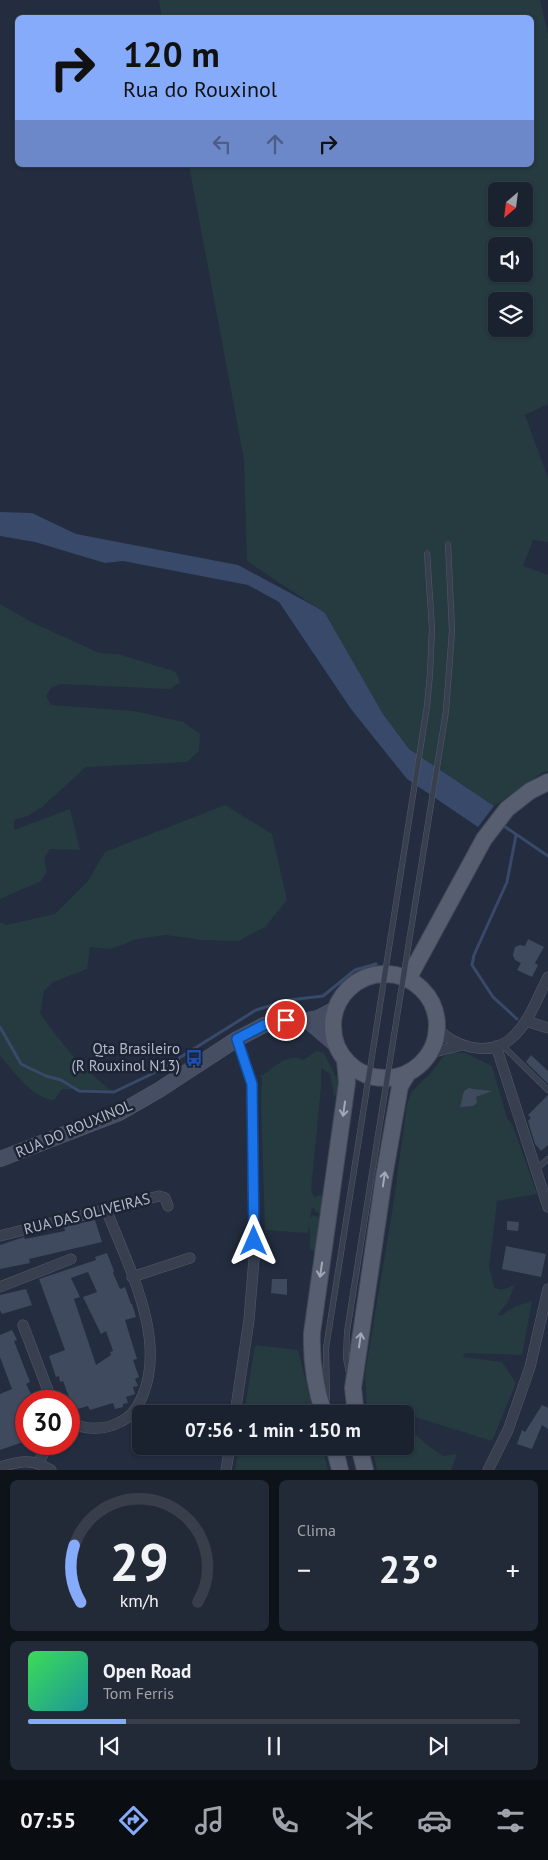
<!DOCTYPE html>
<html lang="pt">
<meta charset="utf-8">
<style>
body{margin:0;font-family:"PT Sans",sans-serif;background:#232a37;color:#f1f3f6;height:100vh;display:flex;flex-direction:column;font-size:19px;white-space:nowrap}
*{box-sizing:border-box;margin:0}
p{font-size:16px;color:#9fa4aa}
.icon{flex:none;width:28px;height:28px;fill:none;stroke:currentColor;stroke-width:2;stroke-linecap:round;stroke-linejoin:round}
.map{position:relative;height:1470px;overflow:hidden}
.side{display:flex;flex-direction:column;gap:10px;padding:10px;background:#0e131a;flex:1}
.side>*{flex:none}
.banner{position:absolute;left:15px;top:15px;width:519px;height:152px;border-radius:8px;box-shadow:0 1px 4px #0004,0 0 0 1px #383f4b;background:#87abfb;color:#111;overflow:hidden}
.needle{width:32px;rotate:208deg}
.tools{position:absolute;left:488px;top:182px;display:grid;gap:10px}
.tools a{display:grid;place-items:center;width:45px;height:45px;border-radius:8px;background:#1a222f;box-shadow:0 1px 4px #0004,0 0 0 1px #383f4b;font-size:25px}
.speed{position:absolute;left:15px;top:1390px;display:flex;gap:10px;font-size:25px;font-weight:700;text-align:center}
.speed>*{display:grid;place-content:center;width:65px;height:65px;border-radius:50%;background:#1a222f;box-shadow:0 1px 4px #0004,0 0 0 1px #383f4b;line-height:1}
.speed .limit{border:8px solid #d22;background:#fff;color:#111}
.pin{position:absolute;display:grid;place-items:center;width:42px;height:42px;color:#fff;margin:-21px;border:2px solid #fff;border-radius:50%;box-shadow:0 1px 5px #0007}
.me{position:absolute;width:55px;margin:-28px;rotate:0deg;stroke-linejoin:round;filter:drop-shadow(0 0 4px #0008)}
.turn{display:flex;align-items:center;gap:18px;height:105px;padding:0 25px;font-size:22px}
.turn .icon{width:65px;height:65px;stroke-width:2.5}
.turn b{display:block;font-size:35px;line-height:42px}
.lanes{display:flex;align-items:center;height:48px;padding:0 25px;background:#0003;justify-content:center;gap:25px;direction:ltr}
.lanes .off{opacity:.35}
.big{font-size:38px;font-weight:700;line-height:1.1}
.side .widget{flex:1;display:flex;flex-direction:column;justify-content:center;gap:8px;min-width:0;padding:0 18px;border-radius:8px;background:#232a37}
.side .dial{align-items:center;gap:0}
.dial svg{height:130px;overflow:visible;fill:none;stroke:#383f4b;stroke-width:7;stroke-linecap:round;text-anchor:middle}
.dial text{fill:#f1f3f6;stroke:none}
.song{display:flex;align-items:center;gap:15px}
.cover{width:60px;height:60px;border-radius:8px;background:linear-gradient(135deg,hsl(130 70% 55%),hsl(180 70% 35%))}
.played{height:5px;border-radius:2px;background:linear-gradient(90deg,#87abfb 20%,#383f4b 20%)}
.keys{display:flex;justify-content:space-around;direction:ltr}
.heat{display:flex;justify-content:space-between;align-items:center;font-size:28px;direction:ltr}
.side .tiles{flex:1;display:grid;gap:10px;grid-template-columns:1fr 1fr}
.widget:last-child{grid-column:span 2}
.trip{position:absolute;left:132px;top:1405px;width:282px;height:50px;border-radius:8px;background:#1a222f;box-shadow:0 1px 4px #0004,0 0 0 1px #383f4b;font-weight:700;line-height:50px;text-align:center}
.tabs{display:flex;height:80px;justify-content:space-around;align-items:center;background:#0a0e13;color:#9fa4aa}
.tabs .icon{width:35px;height:35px}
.tabs .current{color:#87abfb}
.tabs b{font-size:22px;color:#f1f3f6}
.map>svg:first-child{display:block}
.green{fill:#253b40;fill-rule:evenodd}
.water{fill:#384969}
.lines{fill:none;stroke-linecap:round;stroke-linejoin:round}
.stream{stroke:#384969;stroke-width:3}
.building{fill:#3f4a5f;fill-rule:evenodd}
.service-casing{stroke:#535a6a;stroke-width:6}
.minor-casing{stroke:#535a6a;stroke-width:11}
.secondary-casing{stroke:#535a6a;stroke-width:16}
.primary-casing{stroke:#414858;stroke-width:18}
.service{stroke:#383f4f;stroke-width:5}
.minor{stroke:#383f4f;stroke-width:10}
.secondary{stroke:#454e62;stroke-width:15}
.primary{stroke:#565e6f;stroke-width:16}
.service-bridge-casing{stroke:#535a6a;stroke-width:6;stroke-linecap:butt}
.service-bridge{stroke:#383f4f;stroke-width:5}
.oneway{stroke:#a1a8b8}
.route-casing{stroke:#114b97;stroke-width:12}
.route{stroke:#1a73e8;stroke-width:9}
.labels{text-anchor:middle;stroke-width:5;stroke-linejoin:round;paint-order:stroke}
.poi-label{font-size:15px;fill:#b4bbca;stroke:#1d2434;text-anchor:end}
.street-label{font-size:15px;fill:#b4bbca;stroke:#1d2434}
</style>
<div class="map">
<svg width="548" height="1470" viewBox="0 0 548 1470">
<rect width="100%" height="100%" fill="#232d3f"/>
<path class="green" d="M159 0H540L548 34V404L525 415 548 478V542L533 540 523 566 548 575V771L543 772 494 806 409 749 383 714 325 613 247 561 244 460 189 165H531V18H162ZM496 191H524V219H496ZM496 246H524V274H496ZM496 301H524V329H496Z
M0 604 31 622 99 653 118 654 176 672 180 682 170 689 60 684 51 688 46 696 51 705 134 711 183 722 200 734 199 751 187 762 86 767 42 807 28 816 14 820V830L70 809 80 850 50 849 44 858 47 872 41 881 0 899Z
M225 805 272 834 287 900 265 927 238 941 203 940 166 935 137 939 111 949 90 947 87 969 53 982 44 991 40 1013C59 1042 83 1068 110 1090L62 1089 54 1100C32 1099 14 1071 0 1056V922L6 925 55 914 88 881 105 852Z
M317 1051 324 1053 339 1083 338 1094 334 1096 330 1074 321 1068V1087L311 1190 314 1197 321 1195 324 1199 321 1213 315 1212V1209L312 1207 310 1218 313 1215 318 1217 320 1222 315 1251 311 1250C308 1242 312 1234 309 1226L308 1233 265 1230 261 1106 262 1078 260 1075H263C274 1067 289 1052 303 1060Z
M451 1053H465L492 1066 507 1118 513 1126 537 1194 497 1201 489 1266 494 1287C502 1292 508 1288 515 1284L508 1302 498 1314 500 1316 516 1306 532 1301 522 1355 465 1353 463 1357 502 1362 516 1383 492 1441 415 1417 412 1431 427 1445 443 1456 457 1454 451 1470H377L372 1446H406V1414H367L365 1374 392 1213 407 1105 411 1093 418 1085 429 1075 443 1057Z
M255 1345 298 1350 314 1414H244Z
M239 1446H322L328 1470H235Z"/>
<path class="water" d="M0 512 32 513 76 534 238 565 316 607 325 613 383 714 409 749 494 806 478 827 407 779 351 709 279 602 248 585 123 561 105 563 35 542 0 536Z"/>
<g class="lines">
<path class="stream" d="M501 824 548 856
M516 835 507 882 474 955 472 965 493 997 517 1019
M0 1027 21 1064 46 1076 61 1080 79 1091 114 1092 160 1070 256 1010 289 1000 323 996 355 970 376 964"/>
</g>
<path class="building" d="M528 939 544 947 535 963 538 965 532 977 517 970 521 963 515 960 513 955 515 947 520 945 525 946Z
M531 1055 548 1071V1084L526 1062Z
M469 1088 473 1089 492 1091 476 1097 477 1103 473 1106 460 1107 464 1091Z
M548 1095V1145L541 1151 535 1144 528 1121 531 1118 528 1115Z
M95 1220 102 1242 29 1259 30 1263 0 1269V1245L24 1237 25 1239 65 1231 64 1227Z
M507 1221 519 1222 518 1231 507 1230Z
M506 1246 546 1254 541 1277 502 1269Z
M107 1253 114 1271 113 1273 120 1289 125 1287 131 1304H132L136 1317 125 1320 137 1359 133 1360 139 1377 135 1379 138 1386 133 1387 135 1394 126 1397 128 1403 123 1404V1407L115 1409 113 1403 90 1410 88 1406 74 1410 63 1381 60 1382 59 1376 56 1377 49 1356 65 1350 39 1279 96 1260 95 1257ZM88 1272 97 1292 83 1297 101 1334 106 1331 113 1351 110 1352 111 1355 96 1365 74 1299 80 1297 71 1278Z
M272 1279H287V1295L271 1293Z
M26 1289 32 1305 2 1314 0 1310V1295Z
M12 1330 17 1340 14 1341 30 1382 26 1384 32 1396 26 1399V1441L0 1450V1394L12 1389 0 1357V1335Z
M542 1405 548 1408V1429L542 1425 532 1449 517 1444 522 1430 525 1432Z"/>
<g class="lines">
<g class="service-casing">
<path id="service" d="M502 1045 548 1090
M536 1169 548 1159
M349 1373 346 1358 347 1332 379 1129
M327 1398 326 1348 361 1126"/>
</g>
<g class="minor-casing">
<path id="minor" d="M526 1021 548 1028
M438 1029C447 1039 457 1044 470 1047 518 1058 531 1010 548 977
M496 1046 548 1207
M430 1053 462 1045
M0 1236 159 1196 165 1198 168 1206
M132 1277 190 1258
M0 1287 71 1259
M23 1325 52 1401
M235 1414 249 1320 254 1259 252 1084 237 1039
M69 1421C84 1431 105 1430 120 1422 131 1417 138 1407 142 1397 168 1339 127 1264 106 1209
M38 1463 49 1444
M0 1467C21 1461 31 1458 51 1470
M226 1470 230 1446
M488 1470 508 1430 530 1367 548 1289"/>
</g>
<g class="secondary-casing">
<path id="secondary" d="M307 1020 336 1045
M0 1159 119 1113 159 1090 237 1039 264 1025 286 1020H307L318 1018 335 1009"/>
</g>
<g class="primary-casing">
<path id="primary" d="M333 1026a52 52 0 1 1 104 0a52 52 0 1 1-104 0Z
M408 979 484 839 507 809 530 791 548 782
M324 1414C315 1387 311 1361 312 1333L347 1083 345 1060
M356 1414 353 1388 384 1177 400 1086 408 1073
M334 1446 340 1470
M359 1446 365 1470"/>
</g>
<use href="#service" class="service"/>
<use href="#minor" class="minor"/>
<use href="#secondary" class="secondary"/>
<use href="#primary" class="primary"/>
<g class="service-bridge-casing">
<path id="service-bridge" d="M361 1126 427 706 430 674 432 629 427 552
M379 1129 446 711 452 631 448 543"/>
</g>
<use href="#service-bridge" class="service-bridge"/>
</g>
<defs><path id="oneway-shaft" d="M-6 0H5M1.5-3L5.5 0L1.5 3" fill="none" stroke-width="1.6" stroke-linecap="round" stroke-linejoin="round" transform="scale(1.25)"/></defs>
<g class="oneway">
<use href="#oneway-shaft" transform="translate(344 1109) rotate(98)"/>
<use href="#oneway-shaft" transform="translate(384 1179) rotate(-81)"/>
<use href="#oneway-shaft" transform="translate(321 1270) rotate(98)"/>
<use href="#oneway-shaft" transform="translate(360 1340) rotate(-82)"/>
</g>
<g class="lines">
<g class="route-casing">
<path id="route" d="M254 1241 252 1084 237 1039 264 1025 286 1020"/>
</g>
<use href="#route" class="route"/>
</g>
<defs>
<g id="bus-bare" transform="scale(1.35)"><path d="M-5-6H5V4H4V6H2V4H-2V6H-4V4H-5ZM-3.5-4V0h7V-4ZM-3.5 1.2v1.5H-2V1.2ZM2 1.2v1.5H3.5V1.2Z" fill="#1a4fb4" stroke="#1d2434" stroke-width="2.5" paint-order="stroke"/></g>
</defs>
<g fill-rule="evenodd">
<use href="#bus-bare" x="194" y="1058"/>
</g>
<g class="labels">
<g class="poi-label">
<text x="180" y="1054">Qta Brasileiro<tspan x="180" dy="17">(R Rouxinol N13)</tspan></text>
</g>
<g class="street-label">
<text transform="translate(74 1129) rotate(-23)" y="5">RUA DO ROUXINOL</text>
<text transform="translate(87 1214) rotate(-14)" y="5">RUA DAS OLIVEIRAS</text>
</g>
</g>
</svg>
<div class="tools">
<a><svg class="needle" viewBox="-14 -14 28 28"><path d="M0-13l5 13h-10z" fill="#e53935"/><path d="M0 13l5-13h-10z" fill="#9fa4aa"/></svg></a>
<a><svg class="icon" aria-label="sound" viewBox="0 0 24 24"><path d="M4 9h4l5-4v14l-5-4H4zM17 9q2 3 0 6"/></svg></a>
<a><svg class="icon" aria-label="layers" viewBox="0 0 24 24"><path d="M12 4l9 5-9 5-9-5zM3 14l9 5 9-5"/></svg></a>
</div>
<div class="speed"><div class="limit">30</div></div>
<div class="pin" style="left:286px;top:1020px;background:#d93025"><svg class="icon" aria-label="arrive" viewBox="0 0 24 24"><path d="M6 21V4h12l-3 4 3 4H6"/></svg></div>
<svg class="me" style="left:254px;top:1241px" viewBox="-20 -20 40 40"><path d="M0-17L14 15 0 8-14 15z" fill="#1a73e8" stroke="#fff" stroke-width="4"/></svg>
<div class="trip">07:56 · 1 min · 150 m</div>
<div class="banner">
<div class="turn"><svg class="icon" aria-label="right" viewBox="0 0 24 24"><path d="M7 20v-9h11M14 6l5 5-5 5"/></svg><div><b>120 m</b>Rua do Rouxinol</div></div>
<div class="lanes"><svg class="icon off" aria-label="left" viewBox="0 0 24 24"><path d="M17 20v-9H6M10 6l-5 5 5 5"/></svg><svg class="icon off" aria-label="ahead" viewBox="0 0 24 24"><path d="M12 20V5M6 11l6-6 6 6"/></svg><svg class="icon" aria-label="right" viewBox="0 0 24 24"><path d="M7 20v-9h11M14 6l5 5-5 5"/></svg></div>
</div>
</div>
<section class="side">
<div class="tiles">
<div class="widget dial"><svg viewBox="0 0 100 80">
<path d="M14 69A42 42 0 1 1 86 69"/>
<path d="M14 69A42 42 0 0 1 10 34" stroke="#87abfb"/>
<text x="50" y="56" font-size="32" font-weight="700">29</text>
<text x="50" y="72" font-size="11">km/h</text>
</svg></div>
<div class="widget"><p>Clima</p>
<div class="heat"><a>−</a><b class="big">23°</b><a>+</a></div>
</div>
<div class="widget">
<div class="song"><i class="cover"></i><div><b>Open Road</b><p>Tom Ferris</p></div></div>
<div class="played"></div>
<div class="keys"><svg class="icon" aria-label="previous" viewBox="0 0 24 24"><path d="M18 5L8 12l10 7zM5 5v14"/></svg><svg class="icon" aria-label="pause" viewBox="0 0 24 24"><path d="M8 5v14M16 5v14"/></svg><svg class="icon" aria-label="next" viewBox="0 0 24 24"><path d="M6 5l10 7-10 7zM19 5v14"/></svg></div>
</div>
</div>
</section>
<nav class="tabs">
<b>07:55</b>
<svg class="icon current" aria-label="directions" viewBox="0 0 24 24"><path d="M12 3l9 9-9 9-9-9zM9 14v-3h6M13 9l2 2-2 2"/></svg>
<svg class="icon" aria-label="music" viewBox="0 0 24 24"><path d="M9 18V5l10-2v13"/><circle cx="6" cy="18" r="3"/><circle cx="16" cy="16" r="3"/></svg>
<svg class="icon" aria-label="phone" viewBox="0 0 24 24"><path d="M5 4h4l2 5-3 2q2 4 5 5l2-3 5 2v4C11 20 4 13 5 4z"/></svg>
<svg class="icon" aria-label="climate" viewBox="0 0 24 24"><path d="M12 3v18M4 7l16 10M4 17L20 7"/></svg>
<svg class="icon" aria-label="car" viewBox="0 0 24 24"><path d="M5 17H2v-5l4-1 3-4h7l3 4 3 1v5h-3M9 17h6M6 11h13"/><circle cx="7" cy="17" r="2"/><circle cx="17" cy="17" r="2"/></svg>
<svg class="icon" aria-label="filters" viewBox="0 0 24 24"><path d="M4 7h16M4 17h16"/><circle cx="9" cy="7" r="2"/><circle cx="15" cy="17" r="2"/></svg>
</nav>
